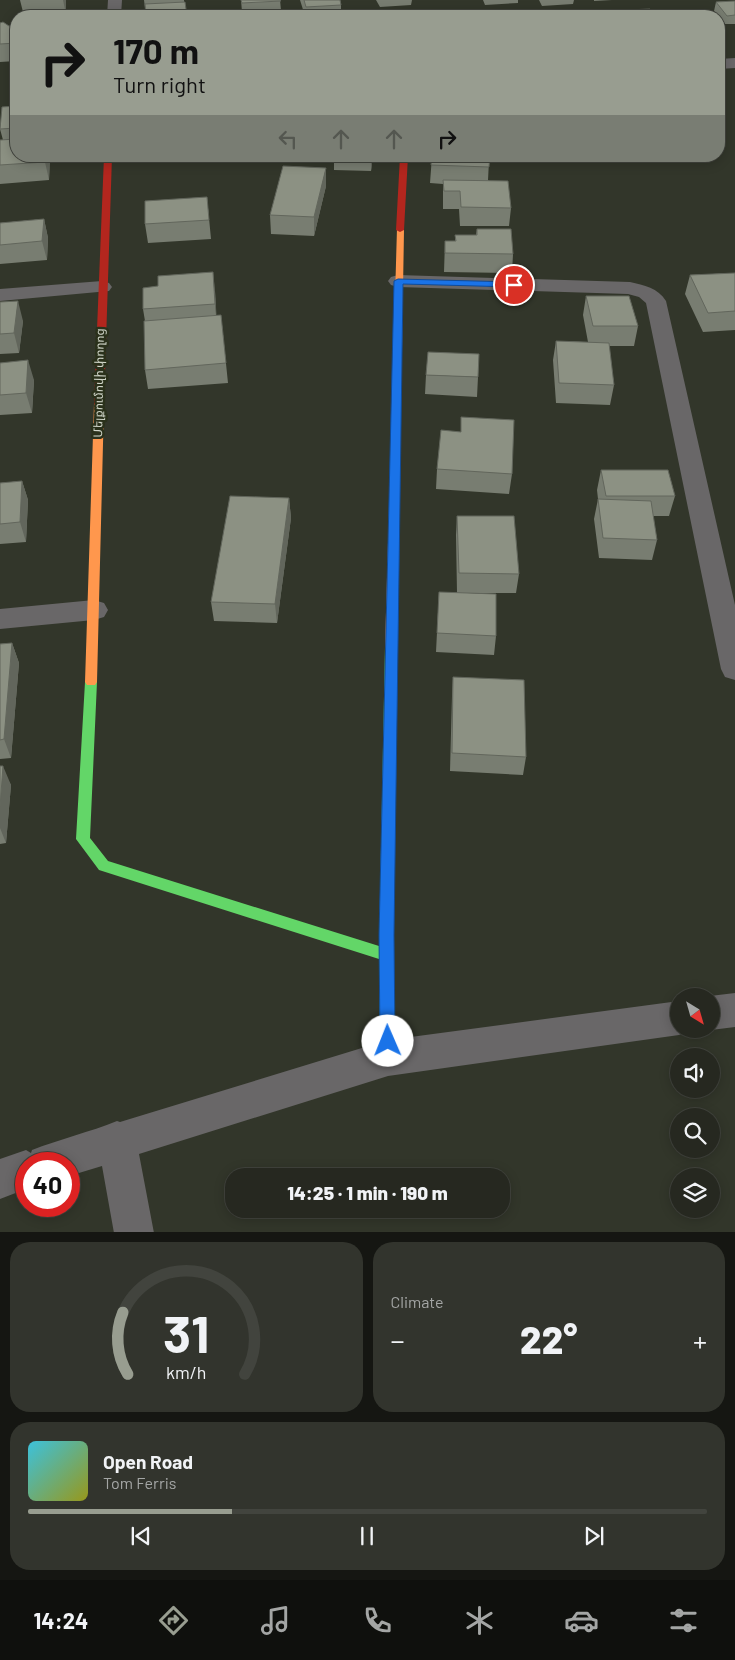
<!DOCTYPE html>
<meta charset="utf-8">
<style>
body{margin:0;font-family:Barlow,"Noto Sans Armenian",sans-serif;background:#32342d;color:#f1f3f6;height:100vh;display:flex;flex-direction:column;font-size:19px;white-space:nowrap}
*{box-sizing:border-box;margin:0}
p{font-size:16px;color:#a4a6a5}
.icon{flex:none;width:28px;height:28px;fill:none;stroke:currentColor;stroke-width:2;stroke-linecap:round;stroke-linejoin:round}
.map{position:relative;height:1232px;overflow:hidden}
.panel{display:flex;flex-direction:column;gap:10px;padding:10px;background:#151612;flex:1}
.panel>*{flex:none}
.banner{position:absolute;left:10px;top:10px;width:715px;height:152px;border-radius:20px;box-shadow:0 2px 12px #0003,0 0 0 1px #42443e;background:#989d90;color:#111;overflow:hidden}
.needle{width:32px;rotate:143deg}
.buttons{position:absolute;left:670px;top:988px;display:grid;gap:10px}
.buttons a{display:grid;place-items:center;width:50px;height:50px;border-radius:50%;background:#262820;box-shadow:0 2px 12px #0003,0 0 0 1px #42443e;font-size:25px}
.speed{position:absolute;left:15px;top:1152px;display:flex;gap:10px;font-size:25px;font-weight:700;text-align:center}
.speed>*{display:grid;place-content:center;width:65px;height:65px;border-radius:50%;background:#262820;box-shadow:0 2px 12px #0003,0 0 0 1px #42443e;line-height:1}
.speed .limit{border:8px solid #d22;background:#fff;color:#111}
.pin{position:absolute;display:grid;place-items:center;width:42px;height:42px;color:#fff;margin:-21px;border:2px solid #fff;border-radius:50%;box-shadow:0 1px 5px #0007}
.me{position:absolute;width:55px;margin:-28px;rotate:359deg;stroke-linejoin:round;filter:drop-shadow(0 0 4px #0008)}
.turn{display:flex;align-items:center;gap:18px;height:105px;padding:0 20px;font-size:22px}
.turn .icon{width:65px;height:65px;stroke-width:2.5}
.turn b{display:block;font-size:35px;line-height:42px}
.lanes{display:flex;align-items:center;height:48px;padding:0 20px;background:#0003;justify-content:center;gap:25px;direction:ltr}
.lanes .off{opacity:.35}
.big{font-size:38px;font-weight:800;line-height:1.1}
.panel .widget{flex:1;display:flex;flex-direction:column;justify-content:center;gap:8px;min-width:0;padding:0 18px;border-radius:20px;background:#32342d}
.panel .dial{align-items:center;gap:0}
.dial svg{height:130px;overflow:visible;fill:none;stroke:#42443e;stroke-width:7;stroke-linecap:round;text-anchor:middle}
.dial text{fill:#f1f3f6;stroke:none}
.song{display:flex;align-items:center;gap:15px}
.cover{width:60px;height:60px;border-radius:8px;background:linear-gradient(135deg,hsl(190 70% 55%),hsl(60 70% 35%))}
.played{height:5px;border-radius:2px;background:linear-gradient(90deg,#989d90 30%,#42443e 30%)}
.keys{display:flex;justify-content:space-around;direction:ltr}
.heat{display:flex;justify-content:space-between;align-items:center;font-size:28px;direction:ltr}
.panel .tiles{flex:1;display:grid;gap:10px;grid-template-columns:1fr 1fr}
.widget:last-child{grid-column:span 2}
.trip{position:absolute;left:225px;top:1168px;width:285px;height:50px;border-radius:20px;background:#262820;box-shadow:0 2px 12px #0003,0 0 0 1px #42443e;font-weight:800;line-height:50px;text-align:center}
.tabs{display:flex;height:80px;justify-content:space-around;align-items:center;background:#0f100d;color:#a4a6a5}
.tabs .icon{width:35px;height:35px}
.tabs .active{color:#989d90}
.tabs b{font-size:22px;color:#f1f3f6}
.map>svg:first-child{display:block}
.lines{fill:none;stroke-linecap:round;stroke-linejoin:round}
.street{fill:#696768;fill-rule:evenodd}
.fast{fill:#63d668;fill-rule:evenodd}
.slow{fill:#ff974d;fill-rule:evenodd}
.jam{fill:#b3261e;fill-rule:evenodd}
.wall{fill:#787d71}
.shaded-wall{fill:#62665c}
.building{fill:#8c9183;stroke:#62665c}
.route{fill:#1a73e8;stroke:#114b97}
.labels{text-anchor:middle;stroke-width:5;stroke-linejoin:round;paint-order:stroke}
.street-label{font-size:12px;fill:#cfd4c7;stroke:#2a311b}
</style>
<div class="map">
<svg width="735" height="1233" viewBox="0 0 735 1233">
<rect width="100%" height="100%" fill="#32362a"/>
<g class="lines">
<path class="street" d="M108 0H122L121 16H107Z
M735 58V68L719 69V59Z
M398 275 630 282C644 285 658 288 666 301L735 605V680L725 677 721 669 646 303 639 297 628 294 398 287 391 285 388 281 391 277Z
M102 281 109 283 112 287 109 291 0 301V289Z
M94 600 104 603 108 610 104 617 94 620 0 629V609Z
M735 993V1027L711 1030 707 1029H711V996H710Z
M679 1001V1029H692L679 1035 388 1076 139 1154 154 1233H114L102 1166 69 1176V1164H26V1189L0 1199V1159L26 1150 31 1153 32 1150C60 1139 90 1132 117 1121L120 1122 388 1040Z"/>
<path class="fast" d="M391 643 395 644 397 647 393 955 396 1058 393 1063 388 1065 383 1063 380 1058 379 959 99 870 76 839 85 682 87 679H95L97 682 90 838 108 861 379 946 385 647 387 644Z"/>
<path class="slow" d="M397 228 404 230 397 647 395 650H387L385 647Z
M99 401 104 404 97 682 95 685H87L85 682 94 404Z"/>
<path class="jam" d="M104 156H112L104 404 99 407 94 404Z
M400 156H408L404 230 400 232 396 230Z"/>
</g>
<path class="wall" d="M20 0H66V14L40 16H24Z
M144 0H184V2L146 16Z
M241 0H280L281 10 242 12Z
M300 0H340L341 5V16H305Z
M376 0H412L411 5 380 7Z
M483 0H518V3L485 5Z
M539 0H574L573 4 542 6Z
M594 0H612L594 1Z
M735 1V24H725L714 11 716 2Z
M0 23 9 26H16V61L0 62Z
M719 25 724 32 721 49H719Z
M16 64V156H50L49 180 0 184V140H3L0 129 15 106 12 89Z
M334 156H373L371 171 334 170Z
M432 156H513L512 162 489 161 488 180 511 208 509 226H460L459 209H443V184L430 183Z
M326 186 314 236 271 234 270 215Z
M207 197 211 239 148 243 145 224Z
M44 219 48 238 47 260 0 264V223Z
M477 229 513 254 512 273 444 272 445 241H455V235H476Z
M735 273V330L703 332 685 294 690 275Z
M215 291 216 315H221L228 383 148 389 145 370V321L143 309Z
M586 296 638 326 634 346H609L614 385 610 405 556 403 553 360 556 341 588 342 583 315Z
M0 302 23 321 19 353 0 354Z
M0 363 34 380 32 413 0 415Z
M426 375 478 377 477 397 425 394Z
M460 432 512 474 509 494 436 489 437 469Z
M601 470 675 496 669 516H653L657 540 652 560 599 558 594 519 598 499 597 490Z
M22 481 28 500 26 542 0 544V483Z
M289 498 291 518 277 623 214 621 211 602Z
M457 516 519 574 516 593H460L496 636 494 655 436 652 439 592 457 593 456 535Z
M12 643 19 663 11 758 0 759V644Z
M453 677 526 757 523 775 450 771 452 696Z
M0 766 11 785 6 843 0 844Z"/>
<path class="shaded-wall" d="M63 0H66V14Z
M45 156H50L49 180 45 162Z
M371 156H373L371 171Z
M326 168V186L314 236V217Z
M44 219 48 238 47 260 42 241Z
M213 272 215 291 217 323 215 304Z
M18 301 23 321 19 353 14 333Z
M28 360 34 380 32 413 26 393Z
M22 481 28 500 26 542 20 522Z
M289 498 291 518 277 623 275 604Z
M12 643 19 663 11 758 4 739Z
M3 766 11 785 6 843 0 828V807Z"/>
<path class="building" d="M241 0H280L281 1 242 3Z
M304 0H340L341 5 306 7Z
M735 1V15L727 16 716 2Z
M185 2 187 16H146L145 4Z
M650 9 656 16H609L605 11Z
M706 11 711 16H682L678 12Z
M3 22 9 26H16V43L0 44V23Z
M719 25 724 32H719Z
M16 64V89H12Z
M16 106V128L0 129 2 107Z
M16 139V156H45V162L0 165V140Z
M432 156H490L489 167 431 165Z
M283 166 326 168 314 217 270 215Z
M443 180 508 181 511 208 461 207 460 191H444Z
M207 197 209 220 145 224V201Z
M44 219 42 241 0 245V223Z
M477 229H511L513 254 445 253V241H456L455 235H477Z
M213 272 215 304 143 309V288L158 286V276Z
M735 273V311L708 313 690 275Z
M586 296H629L638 326H593Z
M18 301 14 333 0 334V302Z
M221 315 226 363 145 370 144 321Z
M556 341 609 343 614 385 559 383Z
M428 352 479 354 478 377 426 375Z
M28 360 26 393 0 395V363Z
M461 417 514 420 512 474 437 469 441 430 461 432Z
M601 470H668L675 496H606Z
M22 481 20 522 0 524V483Z
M230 496 289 498 275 604 211 602Z
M598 499 651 501 657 540 603 538Z
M457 516H514L519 574 459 573Z
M439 592 496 594V636L437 633Z
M12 643 4 739 0 740V644Z
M453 677 524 680 526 757 452 753Z
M0 766H3L0 807Z"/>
<path class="route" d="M398 279 514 282 519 285 514 287 403 284 394 935 395 1041 393 1046 388 1048 383 1046 380 1041 379 935 394 281Z"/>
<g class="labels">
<g class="street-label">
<text transform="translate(99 383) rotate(-89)" y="4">Մելքումովի փողոց</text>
</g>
</g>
</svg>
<div class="buttons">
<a><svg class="needle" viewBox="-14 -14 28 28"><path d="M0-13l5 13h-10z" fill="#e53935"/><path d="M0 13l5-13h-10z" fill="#a4a6a5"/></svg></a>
<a><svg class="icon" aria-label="sound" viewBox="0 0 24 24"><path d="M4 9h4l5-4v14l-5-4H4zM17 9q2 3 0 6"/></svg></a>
<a><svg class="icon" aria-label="search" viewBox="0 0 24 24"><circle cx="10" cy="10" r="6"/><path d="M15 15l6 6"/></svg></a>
<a><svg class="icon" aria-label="layers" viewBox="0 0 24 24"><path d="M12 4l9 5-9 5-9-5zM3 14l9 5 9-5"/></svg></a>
</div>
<div class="speed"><div class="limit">40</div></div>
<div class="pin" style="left:514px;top:285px;background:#d93025"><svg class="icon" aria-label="arrive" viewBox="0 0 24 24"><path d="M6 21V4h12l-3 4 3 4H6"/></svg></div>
<svg class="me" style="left:388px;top:1041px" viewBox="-20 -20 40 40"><circle r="19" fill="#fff"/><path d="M0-13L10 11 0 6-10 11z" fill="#1a73e8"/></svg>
<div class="trip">14:25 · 1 min · 190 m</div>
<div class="banner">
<div class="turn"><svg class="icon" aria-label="right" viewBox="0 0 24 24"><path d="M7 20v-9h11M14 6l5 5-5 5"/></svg><div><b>170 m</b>Turn right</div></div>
<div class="lanes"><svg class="icon off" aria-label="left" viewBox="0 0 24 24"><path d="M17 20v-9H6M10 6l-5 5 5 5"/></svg><svg class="icon off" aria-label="ahead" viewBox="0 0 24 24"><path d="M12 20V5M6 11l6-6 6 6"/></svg><svg class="icon off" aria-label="ahead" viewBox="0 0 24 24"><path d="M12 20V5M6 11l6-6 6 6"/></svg><svg class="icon" aria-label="right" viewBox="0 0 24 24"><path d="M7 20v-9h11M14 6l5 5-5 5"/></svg></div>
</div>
</div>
<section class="panel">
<div class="tiles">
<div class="widget dial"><svg viewBox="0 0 100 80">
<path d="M14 69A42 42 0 1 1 86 69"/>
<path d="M14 69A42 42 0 0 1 11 31" stroke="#989d90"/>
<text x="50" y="56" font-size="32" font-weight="700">31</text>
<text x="50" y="72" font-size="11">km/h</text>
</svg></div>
<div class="widget"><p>Climate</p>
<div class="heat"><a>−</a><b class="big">22°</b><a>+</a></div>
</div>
<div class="widget">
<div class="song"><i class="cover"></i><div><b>Open Road</b><p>Tom Ferris</p></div></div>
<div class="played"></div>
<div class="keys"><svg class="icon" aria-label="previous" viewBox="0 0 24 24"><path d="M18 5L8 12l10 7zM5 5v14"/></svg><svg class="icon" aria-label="pause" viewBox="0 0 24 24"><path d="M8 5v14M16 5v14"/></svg><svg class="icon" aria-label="next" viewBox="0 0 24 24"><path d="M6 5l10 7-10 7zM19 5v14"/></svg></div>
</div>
</div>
</section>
<nav class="tabs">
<b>14:24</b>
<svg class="icon active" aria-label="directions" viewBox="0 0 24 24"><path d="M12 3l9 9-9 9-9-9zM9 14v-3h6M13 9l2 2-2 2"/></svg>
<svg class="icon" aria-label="music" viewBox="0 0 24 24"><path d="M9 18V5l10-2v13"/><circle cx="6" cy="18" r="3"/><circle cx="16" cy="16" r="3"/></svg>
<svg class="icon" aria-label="phone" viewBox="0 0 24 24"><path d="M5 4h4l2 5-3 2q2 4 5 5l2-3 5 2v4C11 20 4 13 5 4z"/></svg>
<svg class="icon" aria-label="climate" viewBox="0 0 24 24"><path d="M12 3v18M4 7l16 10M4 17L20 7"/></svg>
<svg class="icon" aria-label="car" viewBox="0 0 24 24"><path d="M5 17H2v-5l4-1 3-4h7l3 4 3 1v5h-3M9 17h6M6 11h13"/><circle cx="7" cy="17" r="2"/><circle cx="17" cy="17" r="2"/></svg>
<svg class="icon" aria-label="filters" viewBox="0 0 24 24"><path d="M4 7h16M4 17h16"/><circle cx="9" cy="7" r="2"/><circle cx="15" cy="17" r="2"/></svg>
</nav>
